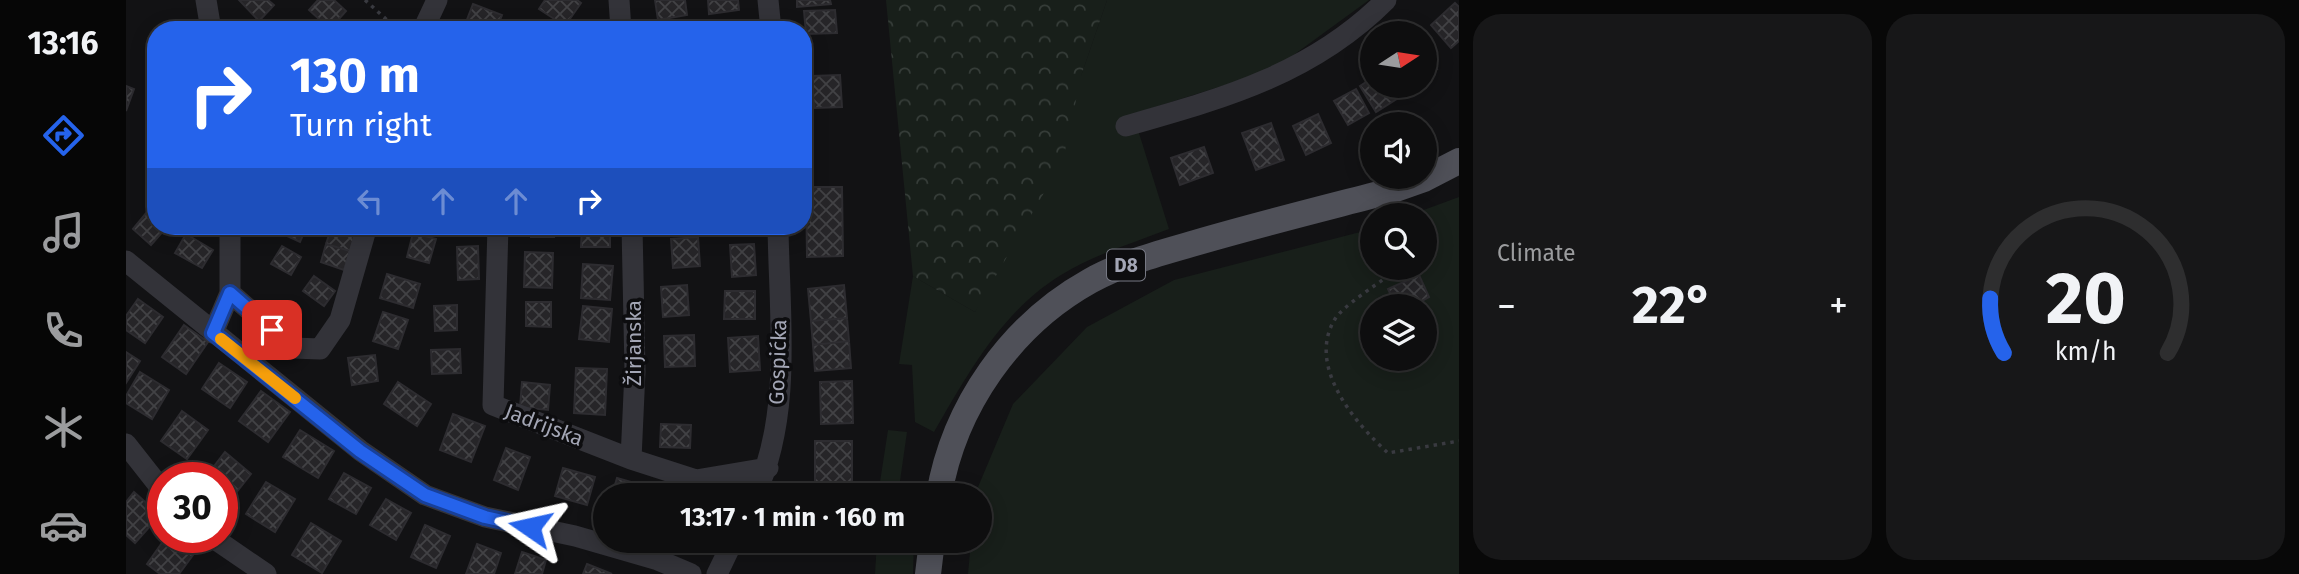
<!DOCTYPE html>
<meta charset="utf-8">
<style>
body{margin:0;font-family:"Fira Sans",sans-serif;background:#171718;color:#f1f3f6;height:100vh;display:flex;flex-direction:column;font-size:26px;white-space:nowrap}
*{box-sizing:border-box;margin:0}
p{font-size:23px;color:#9b9c9e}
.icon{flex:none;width:38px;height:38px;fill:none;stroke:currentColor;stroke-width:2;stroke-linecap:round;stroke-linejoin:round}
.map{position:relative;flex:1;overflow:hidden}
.side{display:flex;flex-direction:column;gap:14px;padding:14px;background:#080808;width:840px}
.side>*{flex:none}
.top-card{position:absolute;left:21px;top:21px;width:665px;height:214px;border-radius:28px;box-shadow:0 4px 18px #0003,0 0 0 2px #2e2e2f;background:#2563eb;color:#fff;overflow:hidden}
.needle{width:46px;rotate:78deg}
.controls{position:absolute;left:1234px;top:21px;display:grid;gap:14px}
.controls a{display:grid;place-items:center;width:77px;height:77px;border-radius:50%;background:#0e0e0f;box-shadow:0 4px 18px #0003,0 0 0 2px #2e2e2f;font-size:35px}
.speed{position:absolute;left:21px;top:462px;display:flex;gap:14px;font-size:35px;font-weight:700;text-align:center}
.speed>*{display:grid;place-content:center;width:91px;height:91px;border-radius:50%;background:#0e0e0f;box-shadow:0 4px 18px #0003,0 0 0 2px #2e2e2f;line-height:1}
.speed .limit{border:10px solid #d22;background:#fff;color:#111}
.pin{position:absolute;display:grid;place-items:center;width:60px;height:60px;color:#fff;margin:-30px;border-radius:14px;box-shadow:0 4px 10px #0006}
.me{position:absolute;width:77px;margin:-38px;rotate:281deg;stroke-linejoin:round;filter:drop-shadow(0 0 5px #0008)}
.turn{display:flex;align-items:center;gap:24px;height:147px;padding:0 28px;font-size:32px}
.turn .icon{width:91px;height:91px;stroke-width:2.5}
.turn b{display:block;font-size:49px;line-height:60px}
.lanes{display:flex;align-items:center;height:66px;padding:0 28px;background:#0003;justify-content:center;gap:35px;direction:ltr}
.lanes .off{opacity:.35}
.big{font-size:52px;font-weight:700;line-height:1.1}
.side .tile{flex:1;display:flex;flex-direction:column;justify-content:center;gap:10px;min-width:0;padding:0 24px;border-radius:28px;background:#171718}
.side .dial{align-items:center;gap:0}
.dial svg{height:182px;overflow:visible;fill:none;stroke:#2e2e2f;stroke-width:7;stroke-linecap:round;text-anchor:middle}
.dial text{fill:#f1f3f6;stroke:none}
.heat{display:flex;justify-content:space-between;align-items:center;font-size:38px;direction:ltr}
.side .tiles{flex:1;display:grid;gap:14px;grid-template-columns:repeat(2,1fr)}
.trip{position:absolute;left:467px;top:483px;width:399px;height:70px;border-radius:35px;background:#0e0e0f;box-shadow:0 4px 18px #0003,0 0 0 2px #2e2e2f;font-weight:700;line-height:70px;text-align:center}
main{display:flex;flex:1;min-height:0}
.dock{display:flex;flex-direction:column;width:126px;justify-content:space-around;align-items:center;background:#060606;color:#9b9c9e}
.dock .icon{width:49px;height:49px}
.dock .on{color:#2563eb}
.dock b{font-size:32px;color:#f1f3f6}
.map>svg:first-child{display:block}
.grass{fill:#181f1a;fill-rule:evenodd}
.forest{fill:url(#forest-crowns)}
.building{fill:url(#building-cross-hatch);stroke:#2d2c30;stroke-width:2}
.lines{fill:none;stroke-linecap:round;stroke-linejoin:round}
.path{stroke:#393a40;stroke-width:3.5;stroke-dasharray:3.5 5;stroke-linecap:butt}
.minor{stroke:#333339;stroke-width:21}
.major{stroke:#4f5058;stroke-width:26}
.route-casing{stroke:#184099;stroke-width:18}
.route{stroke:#2563eb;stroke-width:12}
.slow{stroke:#f59e0b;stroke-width:12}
.labels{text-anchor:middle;stroke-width:7;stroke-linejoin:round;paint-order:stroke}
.shield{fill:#0d0d0f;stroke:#767883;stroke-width:2}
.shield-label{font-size:19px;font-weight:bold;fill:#a3a6b5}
.street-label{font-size:21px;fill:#a3a6b5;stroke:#0d0d0f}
</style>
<main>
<nav class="dock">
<b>13:16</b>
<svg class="icon on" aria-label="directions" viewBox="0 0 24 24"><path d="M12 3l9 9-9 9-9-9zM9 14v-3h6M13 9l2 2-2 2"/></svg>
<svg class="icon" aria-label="music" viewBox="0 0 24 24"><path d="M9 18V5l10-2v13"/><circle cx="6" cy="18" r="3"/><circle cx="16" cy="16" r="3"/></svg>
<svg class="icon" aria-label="phone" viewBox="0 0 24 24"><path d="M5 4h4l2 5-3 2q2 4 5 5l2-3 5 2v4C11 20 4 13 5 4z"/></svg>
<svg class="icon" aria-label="climate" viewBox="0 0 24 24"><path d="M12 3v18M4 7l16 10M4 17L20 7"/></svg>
<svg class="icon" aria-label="car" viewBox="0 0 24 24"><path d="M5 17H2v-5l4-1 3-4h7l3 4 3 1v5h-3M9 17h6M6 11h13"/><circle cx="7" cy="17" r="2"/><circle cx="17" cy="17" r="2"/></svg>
</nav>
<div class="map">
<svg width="1333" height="574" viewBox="0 0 1333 574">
<defs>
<pattern id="forest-crowns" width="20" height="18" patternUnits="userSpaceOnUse" patternTransform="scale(1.75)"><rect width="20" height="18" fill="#181f1a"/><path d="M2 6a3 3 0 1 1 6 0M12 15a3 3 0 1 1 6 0" fill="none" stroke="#363d39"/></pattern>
<pattern id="building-cross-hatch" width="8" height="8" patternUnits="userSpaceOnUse" patternTransform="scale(1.75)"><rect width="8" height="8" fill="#262528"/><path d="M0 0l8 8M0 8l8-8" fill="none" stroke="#424245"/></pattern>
</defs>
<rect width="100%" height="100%" fill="#121214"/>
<path class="grass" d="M981 0H1243L1147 70 1007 114 1043 229C1007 243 967 255 935 275 875 312 842 374 808 432L789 422 786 365 773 364 787 276 849 312 956 73Z
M1333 197V574H842L845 541H854L852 487 887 404 961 327 1048 280 1246 229V268H1298V215H1284ZM1246 306H1298V359H1246Z
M762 430 781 432 772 495H752Z
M751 541H788L787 574H749Z"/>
<path class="forest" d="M760 0H981L956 73 937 160 849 312 787 276Z"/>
<path class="building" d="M113 0H142L148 5 133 21Z
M192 0H208L220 11 204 29 183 10Z
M419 0H451L455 3 439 26 413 9Z
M529 0H559L561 15 532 20Z
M582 0H612L613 10 583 14Z
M671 0H704L705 4 671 7Z
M1329 3 1333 7V41L1325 48 1305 25Z
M347 4 376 15 370 30H337Z
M709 10 711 33 680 34 678 11Z
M233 22 251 30H230Z
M1298 46 1311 69 1298 76Z
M714 75 716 107 688 108 686 76Z
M1246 78V86H1267L1274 97 1250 112 1234 86Z
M0 86 8 89 0 111Z
M1230 89 1243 113 1222 125 1208 101Z
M1192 114 1205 143 1180 155 1167 126Z
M1145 123 1158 160 1130 170 1116 133Z
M1078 147 1087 173 1054 185 1045 158Z
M680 187H716L717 256 681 257Z
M21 212 30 220V226L40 228 25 245 7 229Z
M152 226H181L174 242 150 231Z
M206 226H232L224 251 200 244Z
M405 226H428V237H405Z
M456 226H484V247H455Z
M287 233 310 239 303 263 281 257Z
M60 234 87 250 76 268 49 253Z
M572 237 574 266 547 268 545 239Z
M200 244 224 251 218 270 195 262Z
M628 244 630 275 606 277 604 245Z
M156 246 175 257 165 275 145 264Z
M352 246 353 279 332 280 331 247Z
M399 252 427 253 426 288 398 287Z
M457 264 487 266 484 300 455 298Z
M261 274 294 284 287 308 254 298Z
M1293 275 1303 297 1296 301 1298 305 1270 306 1262 289Z
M188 276 209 291 198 306 177 291Z
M561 285 563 315 537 317 535 287Z
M718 285 721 318 685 321 682 289Z
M599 291H629V319H598Z
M12 299 37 317 19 343 0 330V316Z
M400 302H425V327L400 326Z
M331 305V330L309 331 308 306Z
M457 306 486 309 483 342 453 339Z
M257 312 282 320 272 349 247 341Z
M721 318 723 341 687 345 685 321Z
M58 325 82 342 60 374 36 357Z
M568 335 569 366 539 367 538 336Z
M632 336 634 370 604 372 602 338Z
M723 341 725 368 689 371 687 345Z
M334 349 335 373 306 374 305 350Z
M0 352 14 361 0 383Z
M249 355 252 381 226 385 222 358Z
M93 363 121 382 104 408 76 389Z
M450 368 481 369 479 415 448 413Z
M14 372 43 390 26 419 0 403V396Z
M726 381 727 423 695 424 694 382Z
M272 382 305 404 291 426 258 404Z
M396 382 424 385 422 410 394 407Z
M135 391 164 412 142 442 113 421Z
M56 411 82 430 61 459 35 441Z
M327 414 359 426 345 462 314 450Z
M535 424 565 425 564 448 534 447Z
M174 430 208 451 192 478 157 457Z
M689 441H726V486H689Z
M380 448 404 457 392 490 368 480Z
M99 452 125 474 102 503 96 499V478H79Z
M437 468 469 477 461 505 429 496Z
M218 473 245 488 230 514 203 499Z
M491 478 519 486 517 495H486Z
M140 482 169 499 149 532 120 514Z
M8 492 34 515 9 543 0 535V502Z
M260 499 285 513 270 540 244 525Z
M185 523 215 541 196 573 166 555Z
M299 525 324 536 310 568 285 557Z
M40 537 67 555 53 574H34L21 564Z
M351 544 375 553 368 574H340Z
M396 552 420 560 416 574H389Z
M461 564 486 574H457Z"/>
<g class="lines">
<path class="path" d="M239 0 272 30
M1263 275C1249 286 1217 306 1209 319 1180 366 1229 423 1262 453L1333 441"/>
<path class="minor" d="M80 0 85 30
M493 0 495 30
M642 0 645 30
M297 30 311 0
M1000 126C1098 98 1186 74 1260 0
M372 226 367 405 505 459 570 480 642 468
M0 261 235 451 299 495 359 517 449 536 532 560 565 574
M104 293 167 348 194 349 214 320 241 226
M87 333 104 293V226
M0 444 37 491
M505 459 509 371 506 226
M629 495C667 414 653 314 652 226
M86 537 140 574
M591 574 607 541"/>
<path class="major" d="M813 495C828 406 885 325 964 281 996 263 1034 253 1069 243 1134 224 1199 208 1264 191L1298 179 1333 161
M802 574 806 541"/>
</g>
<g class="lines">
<g class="route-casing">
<path id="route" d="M146 330 104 293 87 333 234 451 299 495 359 517 404 527"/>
</g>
<use href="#route" class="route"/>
<path class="slow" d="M95 339 169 398"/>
</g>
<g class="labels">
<rect class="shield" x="981" y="249.5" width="38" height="31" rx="5"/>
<g class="shield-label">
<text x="1000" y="272">D8</text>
</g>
<g class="street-label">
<text transform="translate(508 343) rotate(-90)" y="7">Žirjanska</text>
<text transform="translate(652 362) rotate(-88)" y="7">Gospićka</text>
<text transform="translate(418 425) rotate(21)" y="7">Jadrijska</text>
</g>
</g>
</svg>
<div class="controls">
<a><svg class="needle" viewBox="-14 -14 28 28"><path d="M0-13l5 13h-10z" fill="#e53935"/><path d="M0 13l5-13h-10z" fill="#9b9c9e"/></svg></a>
<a><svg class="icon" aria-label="sound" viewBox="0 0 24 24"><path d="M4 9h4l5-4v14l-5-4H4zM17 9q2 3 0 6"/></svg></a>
<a><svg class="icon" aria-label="search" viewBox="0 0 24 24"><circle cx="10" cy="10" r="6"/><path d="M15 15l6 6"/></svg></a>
<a><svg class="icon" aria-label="layers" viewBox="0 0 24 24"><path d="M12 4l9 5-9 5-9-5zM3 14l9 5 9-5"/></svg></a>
</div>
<div class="speed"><div class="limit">30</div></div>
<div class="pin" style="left:146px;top:330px;background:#d93025"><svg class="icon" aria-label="arrive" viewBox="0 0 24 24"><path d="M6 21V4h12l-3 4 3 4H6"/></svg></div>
<svg class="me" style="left:404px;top:527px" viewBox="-20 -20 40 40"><path d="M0-17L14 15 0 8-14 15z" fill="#2563eb" stroke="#fff" stroke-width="4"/></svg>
<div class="trip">13:17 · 1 min · 160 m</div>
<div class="top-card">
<div class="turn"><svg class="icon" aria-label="right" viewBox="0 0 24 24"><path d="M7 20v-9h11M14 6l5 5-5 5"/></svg><div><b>130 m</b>Turn right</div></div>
<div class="lanes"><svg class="icon off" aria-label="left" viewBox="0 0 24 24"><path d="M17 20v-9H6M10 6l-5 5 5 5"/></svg><svg class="icon off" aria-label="ahead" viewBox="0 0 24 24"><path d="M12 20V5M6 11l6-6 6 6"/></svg><svg class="icon off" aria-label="ahead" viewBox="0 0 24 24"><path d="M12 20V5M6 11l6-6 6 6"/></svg><svg class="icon" aria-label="right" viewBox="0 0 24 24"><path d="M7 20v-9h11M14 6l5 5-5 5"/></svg></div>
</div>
</div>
<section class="side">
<div class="tiles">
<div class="tile"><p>Climate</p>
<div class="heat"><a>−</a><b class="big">22°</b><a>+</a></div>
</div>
<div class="tile dial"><svg viewBox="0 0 100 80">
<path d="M14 69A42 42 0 1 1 86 69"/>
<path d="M14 69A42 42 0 0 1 8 45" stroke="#2563eb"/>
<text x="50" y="56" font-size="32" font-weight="700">20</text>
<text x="50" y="72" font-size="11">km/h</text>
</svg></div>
</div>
</section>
</main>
